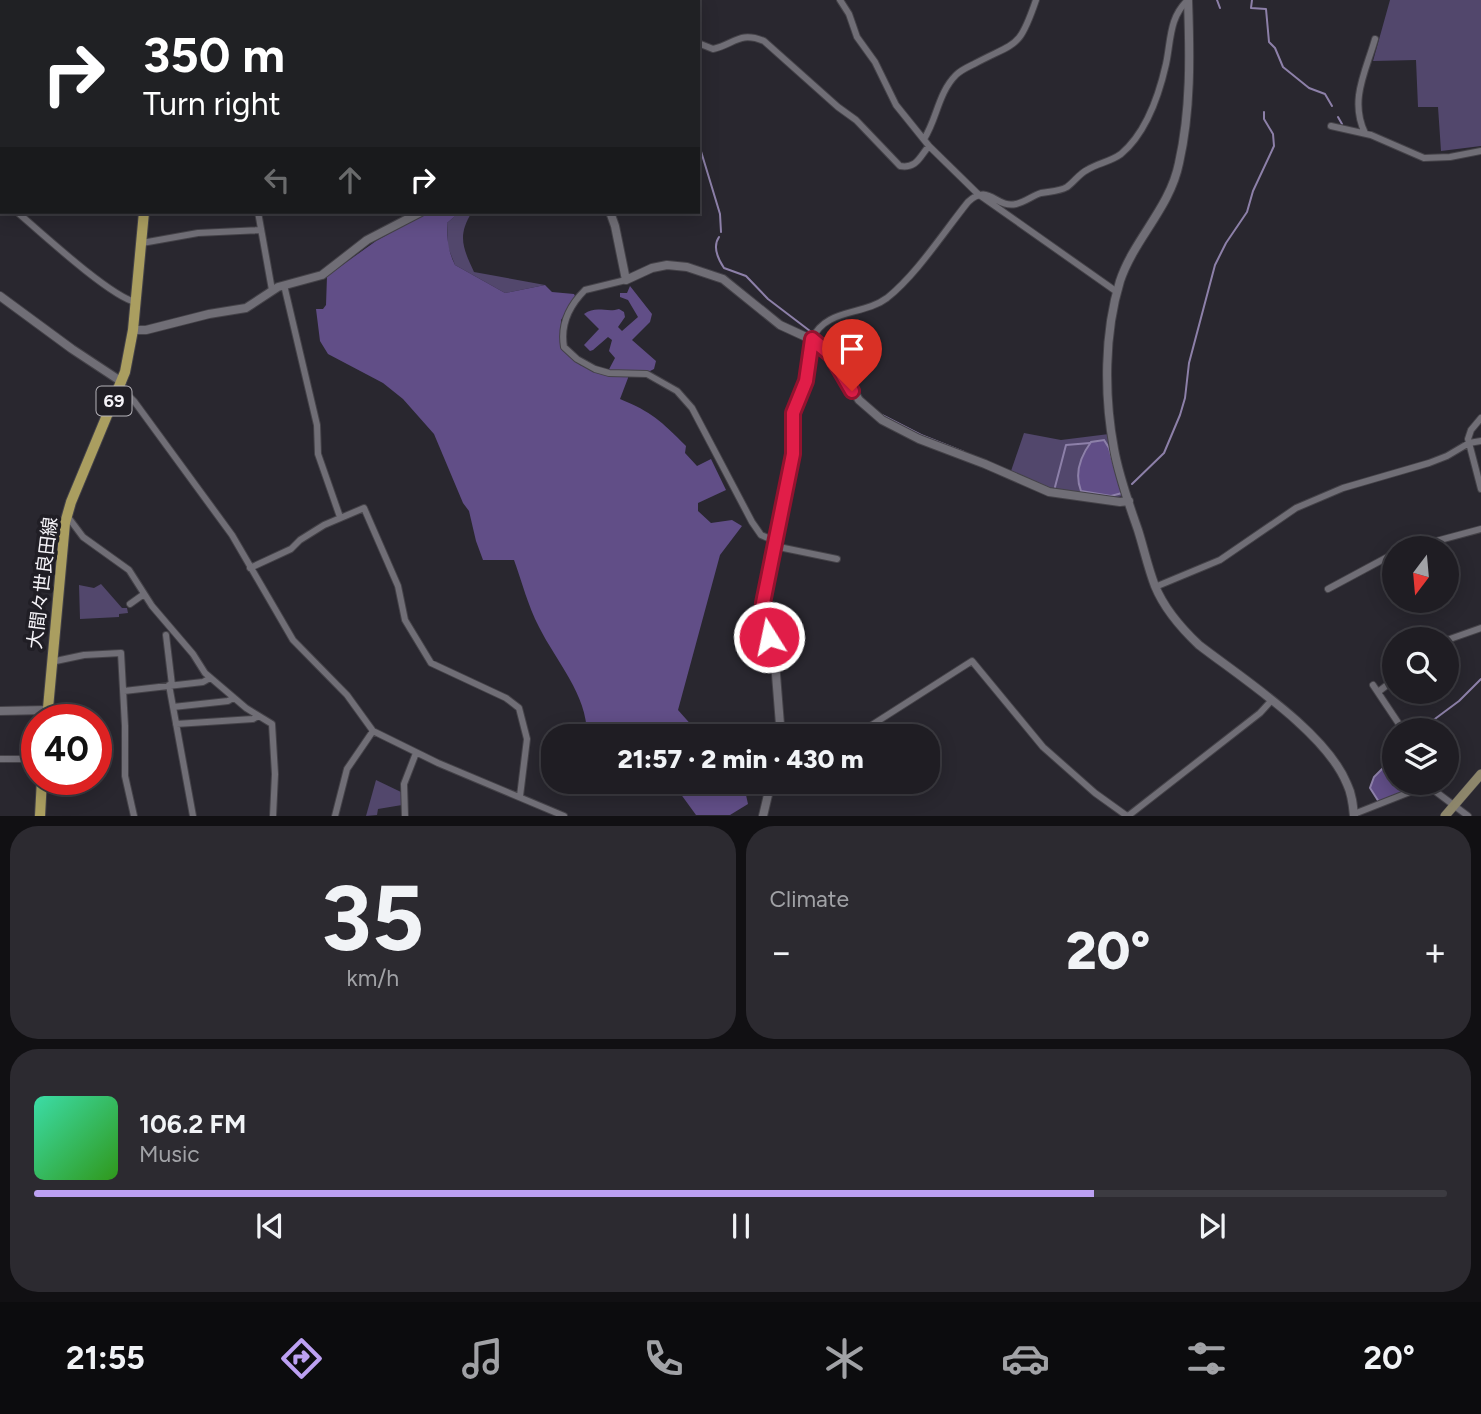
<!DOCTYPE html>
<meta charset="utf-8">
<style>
body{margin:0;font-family:Figtree,"Noto Sans JP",sans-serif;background:#2c2a30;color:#f1f3f6;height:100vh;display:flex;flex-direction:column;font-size:26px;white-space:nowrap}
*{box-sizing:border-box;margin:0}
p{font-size:23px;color:#a1a2a6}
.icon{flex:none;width:38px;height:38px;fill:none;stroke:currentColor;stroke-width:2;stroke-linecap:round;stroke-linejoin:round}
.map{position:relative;height:816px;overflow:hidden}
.details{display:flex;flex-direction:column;gap:10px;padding:10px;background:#111013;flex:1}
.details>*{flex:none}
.hud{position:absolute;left:0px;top:0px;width:700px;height:214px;box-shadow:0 4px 18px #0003,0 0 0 2px #3c3b41;background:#202124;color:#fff;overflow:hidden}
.needle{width:46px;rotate:196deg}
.fabs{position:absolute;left:1382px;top:536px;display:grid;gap:14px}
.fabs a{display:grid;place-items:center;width:77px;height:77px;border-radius:50%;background:#1f1d23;box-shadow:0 4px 18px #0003,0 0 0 2px #3c3b41;font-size:35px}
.speed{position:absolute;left:21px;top:704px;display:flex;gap:14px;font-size:35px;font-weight:700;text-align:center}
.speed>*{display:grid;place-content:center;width:91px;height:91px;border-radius:50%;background:#1f1d23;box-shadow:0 4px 18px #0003,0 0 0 2px #3c3b41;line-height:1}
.speed .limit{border:10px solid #d22;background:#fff;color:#111}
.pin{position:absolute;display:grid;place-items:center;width:60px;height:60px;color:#fff;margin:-72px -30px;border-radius:50% 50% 50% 0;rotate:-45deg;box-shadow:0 0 7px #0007}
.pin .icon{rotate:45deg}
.me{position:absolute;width:77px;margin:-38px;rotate:350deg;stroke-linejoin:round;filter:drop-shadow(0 0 5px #0008)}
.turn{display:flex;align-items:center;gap:24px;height:147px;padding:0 28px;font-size:32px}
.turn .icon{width:91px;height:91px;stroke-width:2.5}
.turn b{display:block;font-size:49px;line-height:60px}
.lanes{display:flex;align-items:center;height:66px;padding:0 28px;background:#0003;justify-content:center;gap:35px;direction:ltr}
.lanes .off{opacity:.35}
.big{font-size:52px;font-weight:800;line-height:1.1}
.details .card{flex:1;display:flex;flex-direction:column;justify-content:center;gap:10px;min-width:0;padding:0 24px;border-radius:28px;background:#2c2a30}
.details .dial{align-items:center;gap:0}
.dial b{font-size:91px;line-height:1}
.song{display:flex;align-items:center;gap:21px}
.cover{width:84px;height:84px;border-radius:10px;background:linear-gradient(135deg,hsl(160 70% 55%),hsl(110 70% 35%))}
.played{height:7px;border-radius:4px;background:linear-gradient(90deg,#bca0f2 75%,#3c3b41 75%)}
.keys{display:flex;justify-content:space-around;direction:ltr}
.heat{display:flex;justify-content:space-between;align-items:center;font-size:38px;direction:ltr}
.details .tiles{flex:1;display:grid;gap:10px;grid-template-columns:1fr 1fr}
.card:last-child{grid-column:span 2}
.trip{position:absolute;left:541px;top:724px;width:399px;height:70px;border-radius:28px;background:#1f1d23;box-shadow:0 4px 18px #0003,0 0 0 2px #3c3b41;font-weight:800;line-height:70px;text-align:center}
.tabs{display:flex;height:112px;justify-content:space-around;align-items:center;background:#0c0c0e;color:#a1a2a6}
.tabs .icon{width:49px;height:49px}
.tabs .selected{color:#bca0f2}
.tabs b{font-size:32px;color:#f1f3f6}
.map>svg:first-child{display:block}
.green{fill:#52476c}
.forest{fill:#614e87}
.water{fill:#614e87;stroke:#8d80a9;stroke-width:2}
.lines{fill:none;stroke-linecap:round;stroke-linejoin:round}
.stream{stroke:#8d80a9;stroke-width:2}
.minor-casing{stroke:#444248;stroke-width:8}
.tertiary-casing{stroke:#444248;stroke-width:10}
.secondary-casing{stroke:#444248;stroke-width:10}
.primary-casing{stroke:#444248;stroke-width:12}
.minor{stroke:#706e76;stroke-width:6}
.tertiary{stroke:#706e76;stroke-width:8}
.secondary{stroke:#8d866b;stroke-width:9}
.primary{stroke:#aa9e60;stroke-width:10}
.route-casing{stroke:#92132f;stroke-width:18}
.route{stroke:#e11d48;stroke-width:12}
.labels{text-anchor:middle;stroke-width:7;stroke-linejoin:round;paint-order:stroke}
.shield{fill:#201e25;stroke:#b5b3b9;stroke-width:2}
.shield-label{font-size:18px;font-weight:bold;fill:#f5f3f8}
.street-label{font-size:19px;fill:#f5f3f8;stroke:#201e25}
</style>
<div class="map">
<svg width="1481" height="816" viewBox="0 0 1481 816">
<rect width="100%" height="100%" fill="#29272f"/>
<path class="green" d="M1390 0H1481V146L1441 151 1438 107H1418L1416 60 1373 61Z
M454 212H472C457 236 463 248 474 272L545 285 505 293 455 265 448 247 447 223 454 217Z
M1024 433 1061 440 1109 434V444L1123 496 1113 498 1049 489 1011 471Z
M101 584 122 608H127L128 613 119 614V617L80 619 79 585 94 588Z
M376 780 401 792 402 805 378 809 377 815 366 816Z"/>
<path class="forest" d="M428 212H454V217L447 223C447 238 448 251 455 265L505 293 545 285 552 292 574 294 576 298 561 320V347L580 365 606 375 615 358 609 351 612 340 608 337 593 350 590 351 584 345 599 329 584 314C596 305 607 313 619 309L624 312 625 317 618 327 622 331 638 317 628 300 620 297V293H627L630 286 652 314 650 322 632 340 656 361 654 369 648 372 628 370V378L620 399C652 412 661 421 686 446L685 453 697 466 711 459 726 490 698 503V511L711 523 732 520 742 526 720 555 678 710 702 737H587C588 695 557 663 539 627 528 606 522 582 514 560H483L476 541 469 511 463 503 434 434 403 399 383 383 328 354 320 341 316 309H323L326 305 327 276 376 241Z
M672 782H731L746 795 748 804 730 815H696Z"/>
<path class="water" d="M1104 440 1109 448 1122 493 1111 496 1081 491C1074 473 1080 457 1091 442Z
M1387 764 1395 768V782H1418L1416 788 1379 802 1370 788 1374 777Z"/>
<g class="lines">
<path class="stream" d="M269 0 270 2
M613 0 614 2
M1217 0 1220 8
M1252 0 1251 8 1266 9 1269 42 1275 48 1283 67 1309 88 1325 94 1332 106
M1338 117 1342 124
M700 148 720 214 721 232
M719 237C712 247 718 259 724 268L746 276 768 299 810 331
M819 337 839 359 848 375
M880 414 921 435 964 452
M1132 484 1164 453 1180 415 1185 398 1189 363 1215 265 1226 243 1247 212 1253 191 1274 146 1273 134 1264 119V112
M1055 487 1066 445 1090 443
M1420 730 1459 701 1481 679"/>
<g class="minor-casing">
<path id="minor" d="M224 0V2
M609 0 610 2
M840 0 849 14 857 37 875 62 896 105 929 146 978 194 1117 292
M698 43 713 49C735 44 739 31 764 41L838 107 856 120 900 166C917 169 920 156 929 146
M0 103 2 104
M1331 126 1371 135 1424 158 1450 157 1481 151
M1365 133C1349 100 1366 71 1375 39
M924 139C937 119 938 93 956 75 961 70 968 67 974 64 1017 41 1019 50 1036 0
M17 212C39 231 112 298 136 302
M258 212 272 290
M142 243 198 233 261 230
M626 280 585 290C569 306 560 324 564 347L577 359 595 369 609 373 647 374 677 391 692 408 752 522 761 535 775 541
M284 285 317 425 318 454 340 517
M812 339C826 308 863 316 887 298 917 274 943 233 968 202 989 182 996 209 1016 204 1025 202 1032 196 1041 193 1050 191 1058 192 1067 187 1074 182 1079 174 1087 170 1098 163 1110 162 1121 154 1146 133 1159 95 1166 64 1171 41 1169 17 1188 0
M120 387 134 401 232 535 293 640 347 695 373 731 438 763 564 816
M1481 418 1471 430 1468 439 1481 489
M68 517 83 537 129 570 152 606 193 654 205 673 246 708 272 724 275 774 273 816
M774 546 837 559
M1410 548 1481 529
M250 568 291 549 300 540 324 525 364 508 398 586 405 620 431 663 506 698 519 708 527 739 520 796
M1155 587 1220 560 1296 508 1343 488 1429 463 1447 456 1469 443 1481 441
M1328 589 1395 553
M130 604 144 594
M166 635 172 685
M1447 640 1481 628
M51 662 84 655 121 653 125 726V776L134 816
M169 685 193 816
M1373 685 1403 730
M124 691 203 682 210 678
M1378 692 1395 679
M173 707 228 701 233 698
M176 724 253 719 258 716
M853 737 972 661 1043 747 1095 793 1127 816
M1395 754 1393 761 1395 764
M0 759H37
M1423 782 1468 816
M769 791 783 782
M1354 814 1415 790 1423 783
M335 816 347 769 373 731
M405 816 404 784 416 753
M1128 816 1260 713 1271 701"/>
</g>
<g class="tertiary-casing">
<path id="tertiary" d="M1188 0C1190 55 1191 110 1179 163 1170 208 1134 239 1120 281 1104 333 1104 396 1114 449 1119 477 1129 504 1138 530 1144 549 1148 568 1155 586 1164 608 1182 629 1199 645 1243 679 1326 732 1347 784 1352 794 1353 805 1354 816
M610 212 615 226 626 280 652 268 667 265 687 267 723 279 780 325 817 342 831 355 859 400 882 420 919 439 985 464 1049 492 1120 502 1129 501
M0 296 72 349 122 382
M133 330H146L209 314 246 308 278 287 322 275 367 240 421 212
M0 711 47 710
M781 737 775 662 763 603 794 454 793 413 806 381 812 339
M763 816 771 782"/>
</g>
<g class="secondary-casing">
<path id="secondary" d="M1445 816 1481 774"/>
</g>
<g class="primary-casing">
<path id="primary" d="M143 0V2
M47 719 65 523 71 502 125 372 133 330 144 212
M40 816 42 779"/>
</g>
<use href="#minor" class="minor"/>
<use href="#tertiary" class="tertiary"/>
<use href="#secondary" class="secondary"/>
<use href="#primary" class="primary"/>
</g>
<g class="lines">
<g class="route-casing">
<path id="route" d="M769 637 763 603 793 454V413L806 381 812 339 831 355 852 391"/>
</g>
<use href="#route" class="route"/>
</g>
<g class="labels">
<rect class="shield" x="96.5" y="386.5" width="35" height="29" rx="5"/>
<g class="shield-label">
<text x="114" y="407">69</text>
</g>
<g class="street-label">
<text transform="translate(42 583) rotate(-83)" y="7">大間々世良田線</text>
</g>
</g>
</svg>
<div class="fabs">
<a><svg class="needle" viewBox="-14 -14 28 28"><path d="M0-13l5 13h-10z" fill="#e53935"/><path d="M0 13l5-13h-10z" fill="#a1a2a6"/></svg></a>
<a><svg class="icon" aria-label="search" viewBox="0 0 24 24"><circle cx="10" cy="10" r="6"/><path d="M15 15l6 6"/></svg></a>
<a><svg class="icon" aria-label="layers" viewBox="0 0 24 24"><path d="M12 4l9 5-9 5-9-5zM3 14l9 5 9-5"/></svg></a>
</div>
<div class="speed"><div class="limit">40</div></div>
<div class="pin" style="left:852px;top:391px;background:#d93025"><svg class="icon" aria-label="arrive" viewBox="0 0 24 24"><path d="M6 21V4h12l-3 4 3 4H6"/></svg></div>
<svg class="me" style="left:769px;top:637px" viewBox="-20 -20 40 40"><circle r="17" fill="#e11d48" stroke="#fff" stroke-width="3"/><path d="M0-11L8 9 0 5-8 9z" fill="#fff"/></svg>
<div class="trip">21:57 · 2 min · 430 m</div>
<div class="hud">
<div class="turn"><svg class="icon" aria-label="right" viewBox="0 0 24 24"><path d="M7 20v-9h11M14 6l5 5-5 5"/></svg><div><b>350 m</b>Turn right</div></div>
<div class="lanes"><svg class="icon off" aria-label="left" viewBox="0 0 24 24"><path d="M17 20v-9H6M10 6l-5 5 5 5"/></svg><svg class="icon off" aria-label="ahead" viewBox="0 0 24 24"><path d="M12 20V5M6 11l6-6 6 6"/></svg><svg class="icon" aria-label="right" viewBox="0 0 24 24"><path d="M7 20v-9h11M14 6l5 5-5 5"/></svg></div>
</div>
</div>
<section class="details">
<div class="tiles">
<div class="card dial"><b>35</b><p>km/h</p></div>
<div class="card"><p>Climate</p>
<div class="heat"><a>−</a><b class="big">20°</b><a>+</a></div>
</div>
<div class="card">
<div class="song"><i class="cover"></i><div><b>106.2 FM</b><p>Music</p></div></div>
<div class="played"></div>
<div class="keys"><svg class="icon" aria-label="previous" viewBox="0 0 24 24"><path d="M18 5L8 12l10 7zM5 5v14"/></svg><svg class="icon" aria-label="pause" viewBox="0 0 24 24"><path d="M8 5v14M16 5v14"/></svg><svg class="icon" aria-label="next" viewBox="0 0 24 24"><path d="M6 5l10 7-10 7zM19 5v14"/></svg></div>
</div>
</div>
</section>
<nav class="tabs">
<b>21:55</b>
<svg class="icon selected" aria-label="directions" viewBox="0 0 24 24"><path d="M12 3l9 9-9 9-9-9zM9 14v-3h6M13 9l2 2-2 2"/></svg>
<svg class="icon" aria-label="music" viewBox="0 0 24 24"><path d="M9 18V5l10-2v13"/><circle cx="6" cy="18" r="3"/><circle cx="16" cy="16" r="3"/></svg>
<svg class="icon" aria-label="phone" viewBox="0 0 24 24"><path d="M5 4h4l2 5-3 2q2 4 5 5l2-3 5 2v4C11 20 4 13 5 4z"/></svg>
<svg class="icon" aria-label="climate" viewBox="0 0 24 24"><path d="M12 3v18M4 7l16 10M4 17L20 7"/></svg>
<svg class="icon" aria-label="car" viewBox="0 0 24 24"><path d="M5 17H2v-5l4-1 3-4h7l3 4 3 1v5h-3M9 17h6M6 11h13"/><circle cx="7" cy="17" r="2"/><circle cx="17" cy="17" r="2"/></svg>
<svg class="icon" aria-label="filters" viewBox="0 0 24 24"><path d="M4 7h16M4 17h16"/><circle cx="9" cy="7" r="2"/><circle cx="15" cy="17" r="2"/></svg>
<b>20°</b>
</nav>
